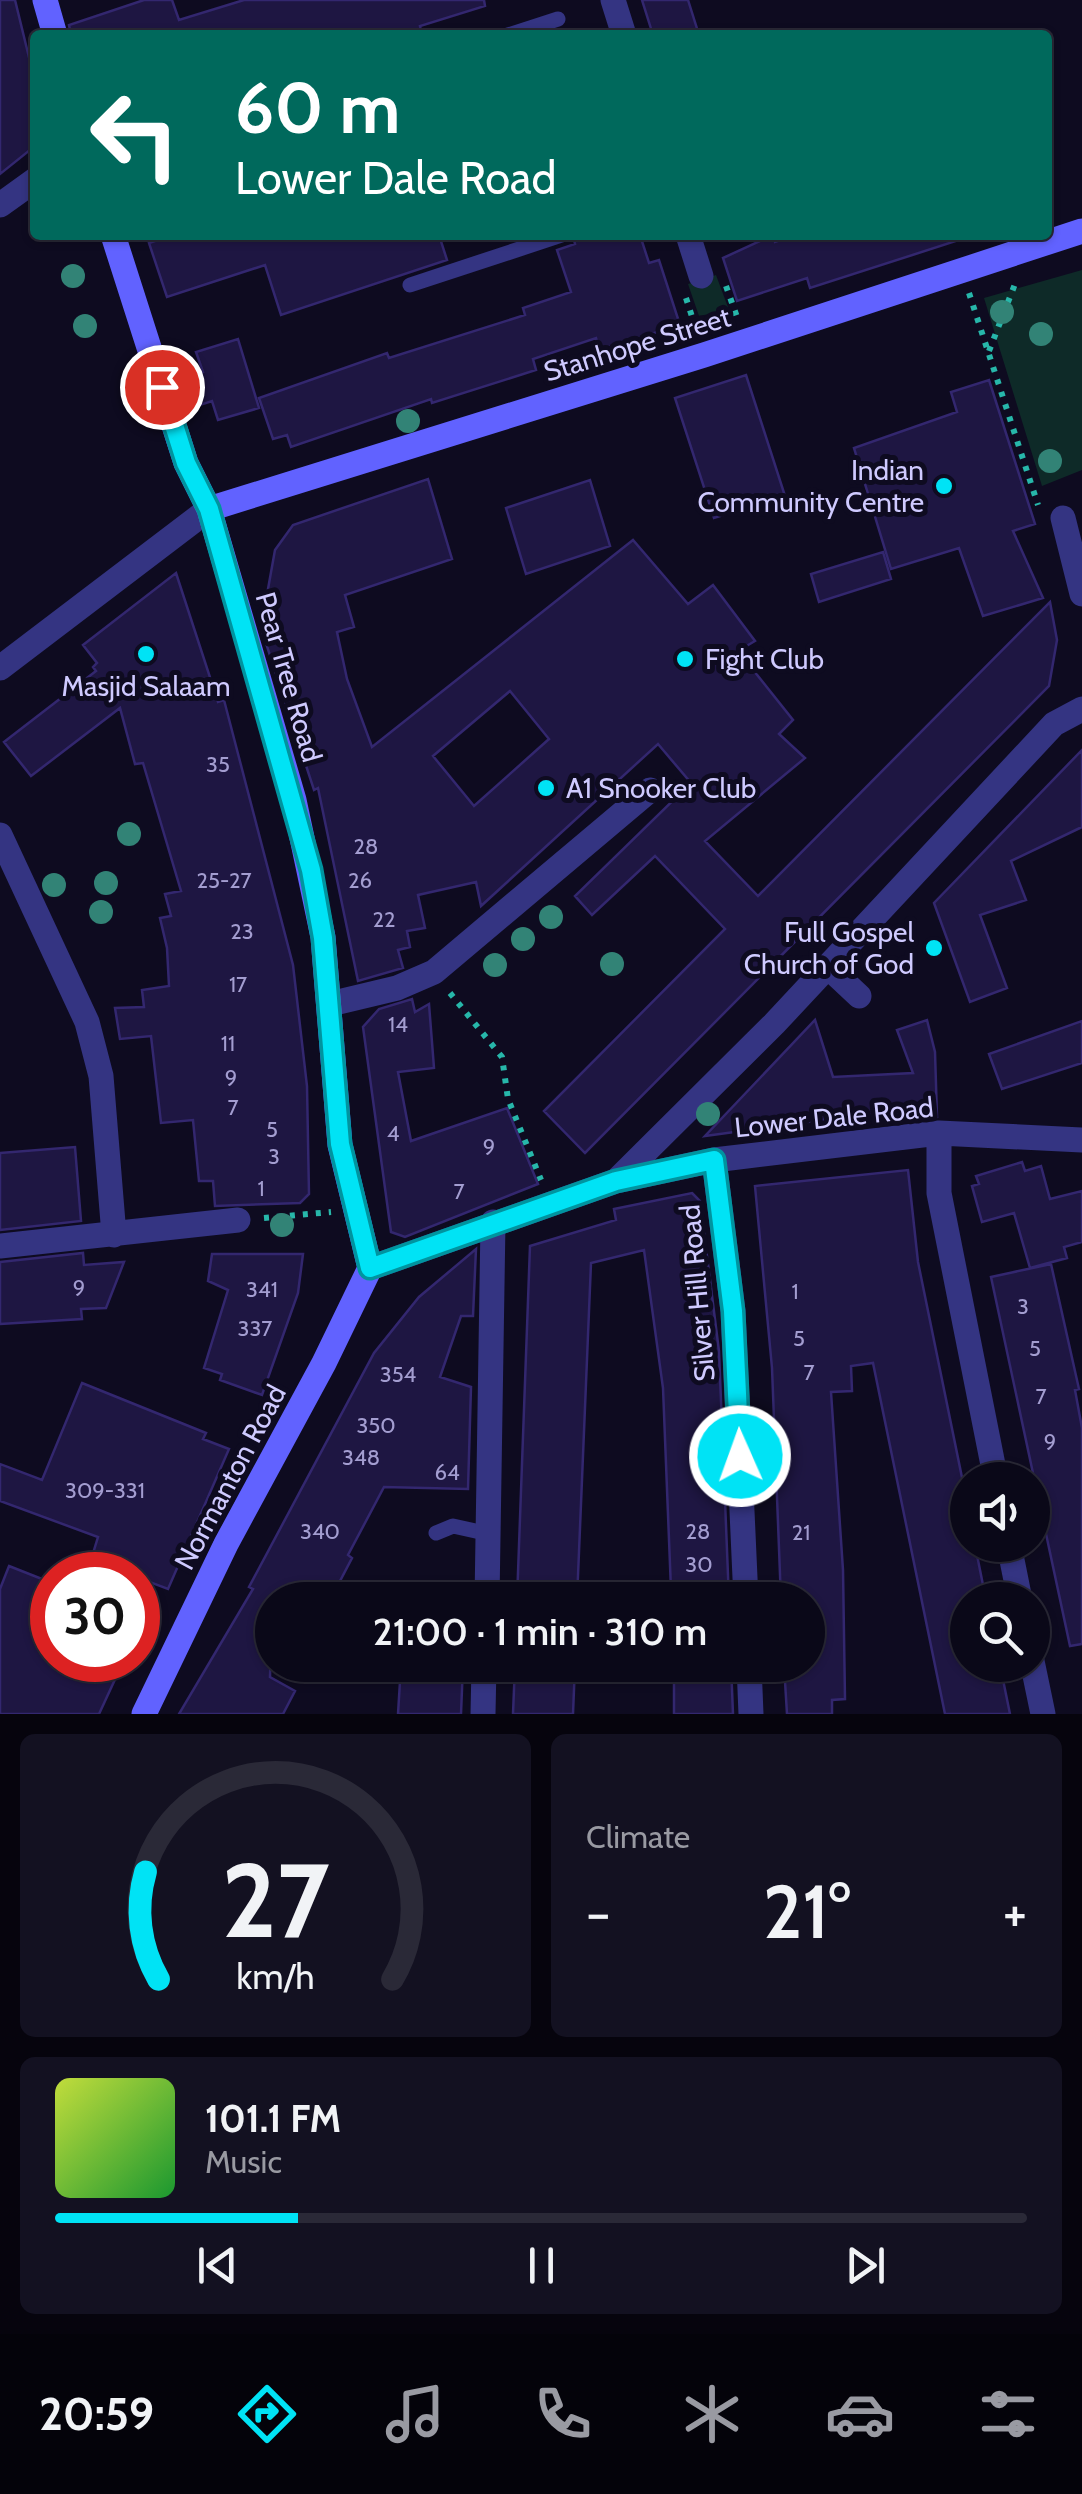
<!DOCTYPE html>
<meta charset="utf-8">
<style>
body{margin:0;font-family:Cabin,sans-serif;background:#131121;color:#f1f3f6;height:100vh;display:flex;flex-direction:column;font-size:38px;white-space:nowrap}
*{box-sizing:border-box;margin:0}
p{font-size:32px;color:#999aa2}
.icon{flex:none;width:55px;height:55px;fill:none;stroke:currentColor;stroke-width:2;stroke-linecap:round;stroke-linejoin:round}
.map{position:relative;height:1714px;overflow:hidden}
.sheet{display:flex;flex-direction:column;gap:20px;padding:20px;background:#06040d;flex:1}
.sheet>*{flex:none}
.hud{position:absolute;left:30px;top:30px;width:1022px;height:210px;border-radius:10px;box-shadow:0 2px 8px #0004,0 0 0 2px #2a2937;background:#00695c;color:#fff;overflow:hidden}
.controls{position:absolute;left:950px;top:1462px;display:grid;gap:20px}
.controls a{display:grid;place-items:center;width:100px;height:100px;border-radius:50%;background:#0a0818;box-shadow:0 2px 8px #0004,0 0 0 2px #2a2937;font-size:50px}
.speed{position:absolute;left:30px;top:1552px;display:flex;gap:20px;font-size:50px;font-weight:700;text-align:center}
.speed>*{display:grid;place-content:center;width:130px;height:130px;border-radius:50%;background:#0a0818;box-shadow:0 2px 8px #0004,0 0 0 2px #2a2937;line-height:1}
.speed .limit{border:15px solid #d22;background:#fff;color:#111}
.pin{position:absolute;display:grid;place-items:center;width:85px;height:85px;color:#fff;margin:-42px;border:5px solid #fff;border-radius:50%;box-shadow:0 2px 10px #0007}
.me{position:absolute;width:110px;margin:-55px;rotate:358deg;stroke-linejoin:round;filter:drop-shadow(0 0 8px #0008)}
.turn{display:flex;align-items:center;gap:35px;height:210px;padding:0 40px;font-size:45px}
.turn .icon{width:130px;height:130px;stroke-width:2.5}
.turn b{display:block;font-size:70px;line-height:85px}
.big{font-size:75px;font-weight:600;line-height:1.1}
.sheet .widget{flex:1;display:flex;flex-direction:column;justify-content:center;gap:15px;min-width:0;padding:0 35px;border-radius:15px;background:#131121}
.sheet .dial{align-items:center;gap:0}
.dial svg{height:260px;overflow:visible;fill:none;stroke:#2a2937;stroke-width:7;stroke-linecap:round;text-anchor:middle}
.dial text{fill:#f1f3f6;stroke:none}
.song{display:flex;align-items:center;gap:30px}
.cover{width:120px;height:120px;border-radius:15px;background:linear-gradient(135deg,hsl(70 70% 55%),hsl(130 70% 35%))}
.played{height:10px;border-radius:5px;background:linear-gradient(90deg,#00e3f5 25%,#2a2937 25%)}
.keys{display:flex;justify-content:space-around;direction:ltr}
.heat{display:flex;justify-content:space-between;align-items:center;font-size:55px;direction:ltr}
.sheet .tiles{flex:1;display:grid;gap:20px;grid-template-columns:1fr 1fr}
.widget:last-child{grid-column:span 2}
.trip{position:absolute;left:255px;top:1582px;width:570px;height:100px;border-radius:50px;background:#0a0818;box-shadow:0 2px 8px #0004,0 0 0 2px #2a2937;font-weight:600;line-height:100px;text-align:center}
.menu{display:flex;height:160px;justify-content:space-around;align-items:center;background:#04030a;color:#999aa2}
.menu .icon{width:70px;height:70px}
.menu .on{color:#00e3f5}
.menu b{font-size:45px;color:#f1f3f6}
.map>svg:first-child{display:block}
.green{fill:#0e2a28}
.building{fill:#1e1642;stroke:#33276f;stroke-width:2.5;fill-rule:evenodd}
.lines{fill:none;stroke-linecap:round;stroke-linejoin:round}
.path{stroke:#27b7aa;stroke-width:6;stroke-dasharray:5 8;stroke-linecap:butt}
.lane{stroke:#343482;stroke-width:15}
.street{stroke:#343482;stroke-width:25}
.secondary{stroke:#6162ff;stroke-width:25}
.tree{fill:#328376}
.route-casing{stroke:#00949f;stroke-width:25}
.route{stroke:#00e3f5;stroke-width:18}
.poi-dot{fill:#00e3f5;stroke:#0e0b20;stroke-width:4}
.labels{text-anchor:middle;stroke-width:10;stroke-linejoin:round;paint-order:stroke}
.number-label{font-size:22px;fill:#a39dd0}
.street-label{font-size:28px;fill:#cfcaff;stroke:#0e0b20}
.poi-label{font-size:28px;fill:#cfcaff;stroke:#0e0b20;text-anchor:end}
</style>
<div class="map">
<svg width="1082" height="1714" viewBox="0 0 1082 1714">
<rect width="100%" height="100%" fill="#0e0b20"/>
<path class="green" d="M1082 270V470L1042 486 984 298Z
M716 275 729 310 699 316 688 284Z"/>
<path class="building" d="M0 0H15L35 82V146L0 174Z
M144 0H172L179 20 244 0H484L485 6 420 26 422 35H71L69 25Z
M642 0H688L699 35H653Z
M172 235H439L447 260 281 315 265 265 167 297 149 243Z
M573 235H640L649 263 659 260 680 325 600 350 596 338 533 359 536 370 432 403 431 399 291 447 287 435 273 439 259 398 387 353 389 358 525 315 523 308 571 292 557 250 575 244Z
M773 235 775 242 796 235H958L959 240 810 288 807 278 737 301 723 258Z
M238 339 259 408 218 420 212 401 200 405 191 376 203 372 196 352Z
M746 375 785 496 714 518 675 398Z
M989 380 1035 524 1013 531 1043 598 983 616 959 548 891 569 854 448 957 412 951 392Z
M428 479 452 559 345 595 354 627 337 632 347 679 372 747 633 540 688 604 713 585 755 641 738 651 793 720 779 734 805 758 705 841 758 896 1050 602 1057 640 1049 686 585 1153 544 1111 725 929 655 856 592 915 575 896 691 783 658 744 481 906 476 882 418 895 425 928 407 931 410 947 398 950 403 968 358 981 318 788 314 790 261 628 275 550 293 525ZM510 691 549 739 474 806 433 756Z
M590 480 610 546 526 574 506 508Z
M883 552 891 579 819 602 811 574Z
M176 573 218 702 224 700 293 965 307 1086 309 1194 300 1203 215 1206 213 1181H199L193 1120 161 1123 151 1036 120 1039 115 1008 144 1007 142 990 169 986 167 948 160 918 171 916 165 894 181 891 143 763 135 764 120 708 31 776 4 742 96 671 93 667 97 663 83 645Z
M1082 750V827L1011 861 1026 900 980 915 1007 988 970 1002 934 903Z
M412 999 415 1012 429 1004 434 1068 398 1072 411 1141 507 1108 538 1184 405 1237 391 1232 363 1027 379 1009Z
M815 1020 833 1077 913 1073 897 1030 927 1020 935 1052 937 1117 930 1118 928 1112 858 1115 705 1136Z
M1082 1021V1063L1002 1089 989 1054Z
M75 1147 81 1221 0 1230V1153Z
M1022 1162 1025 1171 1041 1166 1050 1199 1082 1191V1242L1064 1247 1067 1258 1030 1268 1014 1213 982 1222 972 1186 979 1184 976 1176Z
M908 1170 918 1262 968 1507V1545H975L986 1600H968V1665H1000L1010 1714H945L873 1363 851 1366 852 1391 831 1392 843 1570 845 1699 832 1700V1714H787L784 1665H808V1600H781L772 1368 755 1186Z
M692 1193 700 1201 719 1351 729 1600H687L686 1589 671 1590 663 1388 644 1250 591 1263 577 1600H517L530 1246 616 1220 614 1209Z
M476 1249 473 1316H461L440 1377 471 1387 468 1489 384 1487 348 1555 352 1558 330 1600H272L270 1677 295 1691 283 1714H179L253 1589 249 1587 374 1353 419 1297Z
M83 1253 84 1265 124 1262 106 1308 81 1309 82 1319 0 1324V1262Z
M212 1254H303L298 1293 262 1395 220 1380 222 1374 204 1368 228 1290 208 1281Z
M1051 1264 1079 1389 1075 1390 1082 1428V1644L1070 1646 991 1277Z
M82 1383 206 1433 203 1439 229 1449 168 1589 91 1560 98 1537 0 1501V1464L42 1480Z
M9 1566 42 1579 32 1603 52 1611V1660H124L99 1714H0V1589Z
M401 1665H463L461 1714H398Z
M515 1665H575L573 1714H513Z
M674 1665H731L733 1714H674Z"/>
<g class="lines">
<path class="path" d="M726 286 737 317
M969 293 1038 505
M686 298 696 329
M989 351 1015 284
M450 993 502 1057 508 1099 541 1180
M264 1218 331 1212"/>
<path class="lane" d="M508 35 558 19
M410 285 562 235
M436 1533 453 1526 489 1534"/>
<path class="street" d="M613 0 624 35
M0 205 35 180
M688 235 701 276
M1063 518 1082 594
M0 668 209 509
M0 835 87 1022 101 1076 114 1235
M827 966 859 996
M330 1004 397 988 434 972 650 790
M939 1133V1193L996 1480
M714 1160 733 1311 746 1600
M616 1181 774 1024 1054 724 1082 709
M0 1246 238 1220
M370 1268 616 1181 714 1160 939 1133 1082 1140
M1009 1545 1020 1600
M487 1600 493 1222
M1032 1661 1043 1714
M749 1665 751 1714
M483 1714 484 1665"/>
<path class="secondary" d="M45 0 55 35
M113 235 186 463 209 509 294 800 323 937 340 1145 370 1268 324 1363 226 1544 144 1714
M209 509 704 355 1082 231"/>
</g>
<g class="tree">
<circle cx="73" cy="276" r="12"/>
<circle cx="1002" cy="312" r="12"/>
<circle cx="85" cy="326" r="12"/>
<circle cx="1041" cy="334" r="12"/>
<circle cx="408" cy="421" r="12"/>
<circle cx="1050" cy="461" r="12"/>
<circle cx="129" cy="834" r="12"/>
<circle cx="106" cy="883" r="12"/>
<circle cx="54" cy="885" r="12"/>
<circle cx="101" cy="912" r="12"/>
<circle cx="551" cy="917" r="12"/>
<circle cx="523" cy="939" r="12"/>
<circle cx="612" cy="964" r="12"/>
<circle cx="495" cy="965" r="12"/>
<circle cx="708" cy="1114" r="12"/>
<circle cx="282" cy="1225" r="12"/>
</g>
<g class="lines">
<g class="route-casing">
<path id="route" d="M162 387 186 463 209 509 311 870 323 938 340 1144 370 1268 616 1181 714 1160 733 1311 740 1456"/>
</g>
<use href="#route" class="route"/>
</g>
<g class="poi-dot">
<circle cx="944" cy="486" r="10"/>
<circle cx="146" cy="654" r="10"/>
<circle cx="685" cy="659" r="10"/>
<circle cx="546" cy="788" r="10"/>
<circle cx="934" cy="948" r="10"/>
</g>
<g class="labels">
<g class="number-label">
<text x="218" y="772">35</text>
<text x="366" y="854">28</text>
<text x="224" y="888">25-27</text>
<text x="360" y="888">26</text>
<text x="384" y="927">22</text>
<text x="242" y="939">23</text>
<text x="238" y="992">17</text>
<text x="398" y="1032">14</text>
<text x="228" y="1051">11</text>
<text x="231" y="1085">9</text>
<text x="233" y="1115">7</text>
<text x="272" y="1137">5</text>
<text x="393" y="1141">4</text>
<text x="489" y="1154">9</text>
<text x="274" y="1164">3</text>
<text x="261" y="1196">1</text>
<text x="459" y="1199">7</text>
<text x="79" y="1295">9</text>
<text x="262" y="1297">341</text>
<text x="795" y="1299">1</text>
<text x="1023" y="1314">3</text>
<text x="255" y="1336">337</text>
<text x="799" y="1346">5</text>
<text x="1035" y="1356">5</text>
<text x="809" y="1380">7</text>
<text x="398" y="1382">354</text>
<text x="1041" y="1404">7</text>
<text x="376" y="1433">350</text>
<text x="1050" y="1449">9</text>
<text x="361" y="1465">348</text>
<text x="447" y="1480">64</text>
<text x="105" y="1498">309-331</text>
<text x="320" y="1539">340</text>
<text x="698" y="1539">28</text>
<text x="801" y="1540">21</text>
<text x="699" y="1572">30</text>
</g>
<g class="street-label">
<text transform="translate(637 344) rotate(-17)" y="10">Stanhope Street</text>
<text transform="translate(289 677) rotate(74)" y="10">Pear Tree Road</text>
<text transform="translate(834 1117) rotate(-6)" y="10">Lower Dale Road</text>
<text transform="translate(697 1293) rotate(-95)" y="10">Silver Hill Road</text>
<text transform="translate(230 1477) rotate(-62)" y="10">Normanton Road</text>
</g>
<g class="poi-label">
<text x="924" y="480">Indian<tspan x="924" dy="32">Community Centre</tspan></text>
<text x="705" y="669" text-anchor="start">Fight Club</text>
<text x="146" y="696" text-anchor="middle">Masjid Salaam</text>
<text x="566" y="798" text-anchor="start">A1 Snooker Club</text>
<text x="914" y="942">Full Gospel<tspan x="914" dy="32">Church of God</tspan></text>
</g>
</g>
</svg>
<div class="controls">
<a><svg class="icon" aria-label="sound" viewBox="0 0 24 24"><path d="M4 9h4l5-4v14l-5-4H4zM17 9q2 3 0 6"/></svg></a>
<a><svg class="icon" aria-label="search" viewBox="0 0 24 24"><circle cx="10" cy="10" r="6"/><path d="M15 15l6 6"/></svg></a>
</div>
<div class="speed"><div class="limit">30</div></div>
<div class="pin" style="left:162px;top:387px;background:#d93025"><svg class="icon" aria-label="arrive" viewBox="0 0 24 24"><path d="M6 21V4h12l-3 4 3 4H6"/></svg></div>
<svg class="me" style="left:740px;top:1456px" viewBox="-20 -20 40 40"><circle r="17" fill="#00e3f5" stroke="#fff" stroke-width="3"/><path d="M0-11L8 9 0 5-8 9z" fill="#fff"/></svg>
<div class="trip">21:00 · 1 min · 310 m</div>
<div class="hud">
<div class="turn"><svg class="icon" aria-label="left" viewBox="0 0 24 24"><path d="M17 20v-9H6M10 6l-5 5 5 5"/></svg><div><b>60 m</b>Lower Dale Road</div></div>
</div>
</div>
<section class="sheet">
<div class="tiles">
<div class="widget dial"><svg viewBox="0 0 100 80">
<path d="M14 69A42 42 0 1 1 86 69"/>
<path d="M14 69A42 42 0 0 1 10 36" stroke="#00e3f5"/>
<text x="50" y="56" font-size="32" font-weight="700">27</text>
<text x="50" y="72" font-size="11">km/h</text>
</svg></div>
<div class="widget"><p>Climate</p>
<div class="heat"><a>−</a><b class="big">21°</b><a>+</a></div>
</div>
<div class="widget">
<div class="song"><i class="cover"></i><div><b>101.1 FM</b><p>Music</p></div></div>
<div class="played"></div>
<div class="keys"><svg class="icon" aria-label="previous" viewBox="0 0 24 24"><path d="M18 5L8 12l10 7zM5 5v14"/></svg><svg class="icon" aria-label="pause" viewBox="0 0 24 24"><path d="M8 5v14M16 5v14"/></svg><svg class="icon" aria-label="next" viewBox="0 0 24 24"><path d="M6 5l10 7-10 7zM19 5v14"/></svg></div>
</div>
</div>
</section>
<nav class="menu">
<b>20:59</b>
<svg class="icon on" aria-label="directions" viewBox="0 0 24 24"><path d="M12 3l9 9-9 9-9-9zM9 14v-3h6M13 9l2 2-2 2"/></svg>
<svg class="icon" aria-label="music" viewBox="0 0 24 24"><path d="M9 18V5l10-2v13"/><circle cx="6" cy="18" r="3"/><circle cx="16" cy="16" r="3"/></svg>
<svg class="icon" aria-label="phone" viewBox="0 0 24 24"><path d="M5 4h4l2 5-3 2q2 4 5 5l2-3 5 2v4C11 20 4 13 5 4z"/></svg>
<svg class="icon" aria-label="climate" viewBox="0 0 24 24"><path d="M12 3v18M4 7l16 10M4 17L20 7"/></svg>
<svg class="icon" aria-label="car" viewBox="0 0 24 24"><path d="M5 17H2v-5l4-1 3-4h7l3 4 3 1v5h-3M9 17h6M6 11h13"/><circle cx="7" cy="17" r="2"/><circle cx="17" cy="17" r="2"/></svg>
<svg class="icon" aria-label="filters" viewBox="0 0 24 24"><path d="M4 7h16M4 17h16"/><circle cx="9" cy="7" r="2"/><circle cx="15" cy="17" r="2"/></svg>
</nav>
